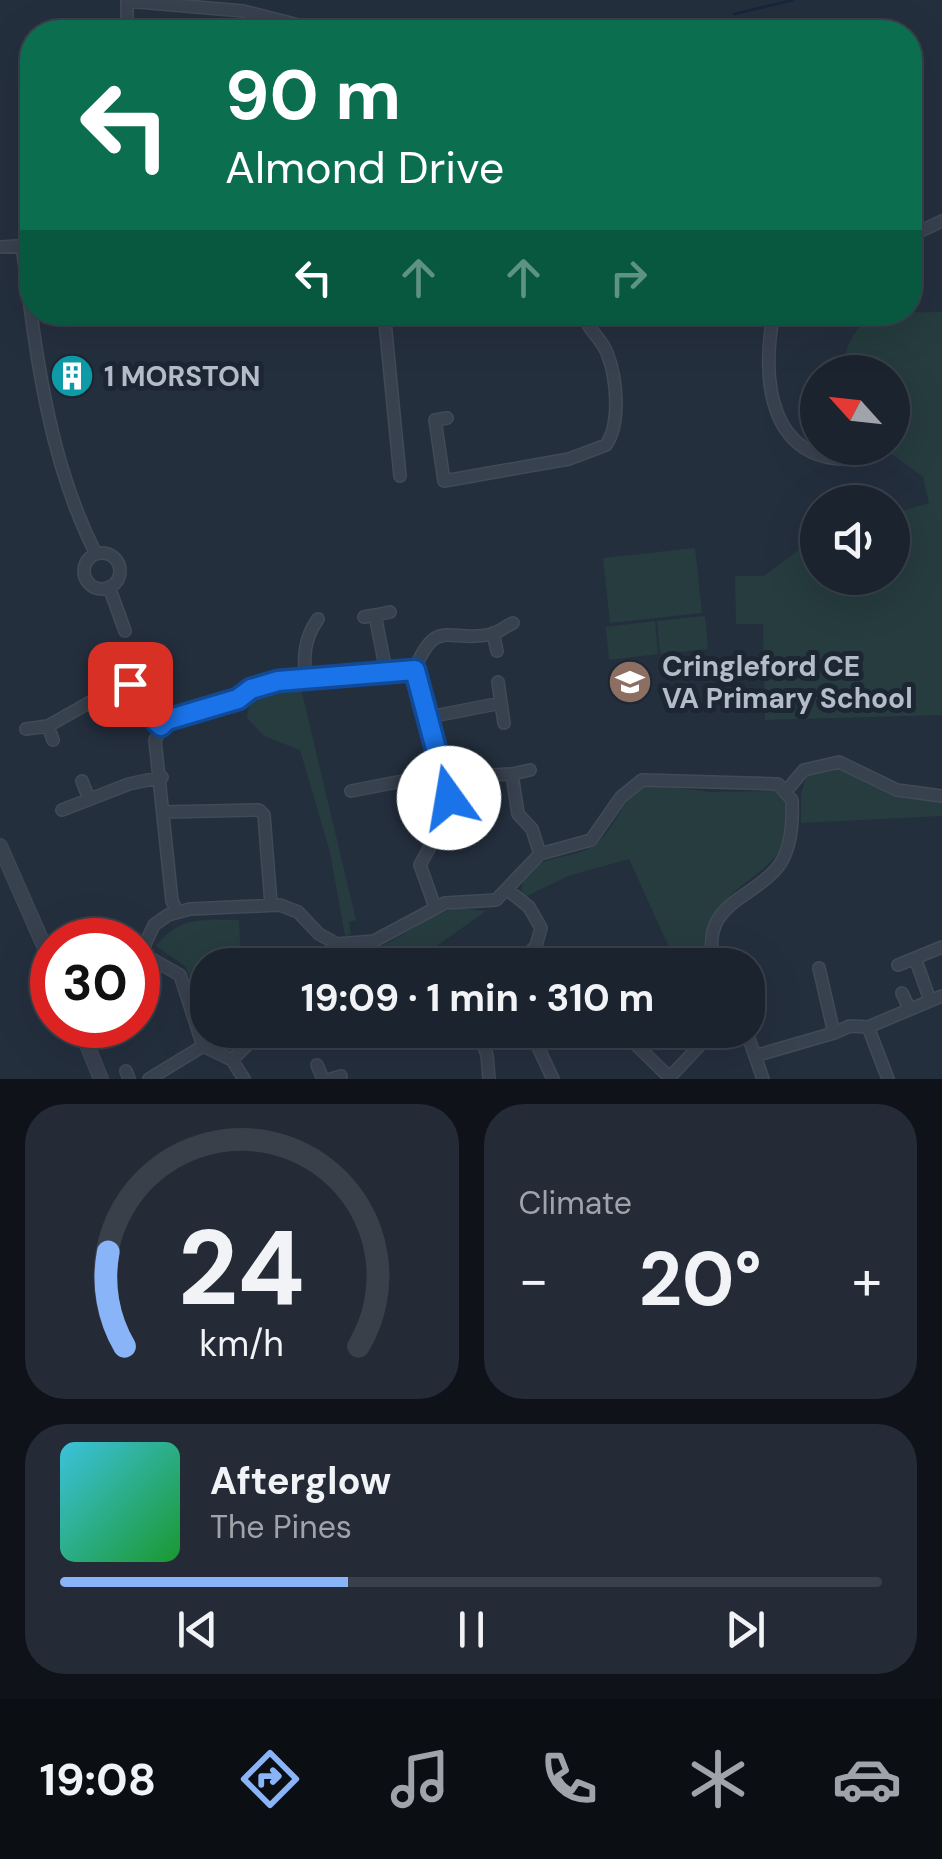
<!DOCTYPE html>
<meta charset="utf-8">
<style>
body{margin:0;font-family:"DM Sans",sans-serif;background:#242b36;color:#f1f3f6;height:100vh;display:flex;flex-direction:column;font-size:38px;white-space:nowrap}
*{box-sizing:border-box;margin:0}
p{font-size:32px;color:#a0a4aa}
.icon{flex:none;width:55px;height:55px;fill:none;stroke:currentColor;stroke-width:2;stroke-linecap:round;stroke-linejoin:round}
.map{position:relative;height:1079px;overflow:hidden}
.details{display:flex;flex-direction:column;gap:25px;padding:25px;background:#0f1319;flex:1}
.details>*{flex:none}
.top-card{position:absolute;left:20px;top:20px;width:902px;height:305px;border-radius:40px;box-shadow:0 10px 40px #0002,0 0 0 2px #39404a;background:#0b6e4f;color:#fff;overflow:hidden}
.needle{width:65px;rotate:297deg}
.controls{position:absolute;left:800px;top:355px;display:grid;gap:20px}
.controls a{display:grid;place-items:center;width:110px;height:110px;border-radius:50%;background:#1b232e;box-shadow:0 10px 40px #0002,0 0 0 2px #39404a;font-size:50px}
.speed{position:absolute;left:30px;top:918px;display:flex;gap:20px;font-size:50px;font-weight:700;text-align:center}
.speed>*{display:grid;place-content:center;width:130px;height:130px;border-radius:50%;background:#1b232e;box-shadow:0 10px 40px #0002,0 0 0 2px #39404a;line-height:1}
.speed .limit{border:15px solid #d22;background:#fff;color:#111}
.pin{position:absolute;display:grid;place-items:center;width:85px;height:85px;color:#fff;margin:-42px;border-radius:20px;box-shadow:0 5px 15px #0006}
.me{position:absolute;width:110px;margin:-55px;rotate:347deg;stroke-linejoin:round;filter:drop-shadow(0 0 8px #0008)}
.turn{display:flex;align-items:center;gap:35px;height:210px;padding:0 40px;font-size:45px}
.turn .icon{width:130px;height:130px;stroke-width:2.5}
.turn b{display:block;font-size:70px;line-height:85px}
.lanes{display:flex;align-items:center;height:95px;padding:0 40px;background:#0003;justify-content:center;gap:50px;direction:ltr}
.lanes .off{opacity:.35}
.big{font-size:75px;font-weight:700;line-height:1.1}
.details .card{flex:1;display:flex;flex-direction:column;justify-content:center;gap:15px;min-width:0;padding:0 35px;border-radius:40px;background:#242b36}
.details .dial{align-items:center;gap:0}
.dial svg{height:260px;overflow:visible;fill:none;stroke:#39404a;stroke-width:7;stroke-linecap:round;text-anchor:middle}
.dial text{fill:#f1f3f6;stroke:none}
.song{display:flex;align-items:center;gap:30px}
.cover{width:120px;height:120px;border-radius:15px;background:linear-gradient(135deg,hsl(190 70% 55%),hsl(130 70% 35%))}
.played{height:10px;border-radius:5px;background:linear-gradient(90deg,#8ab4f8 35%,#39404a 35%)}
.keys{display:flex;justify-content:space-around;direction:ltr}
.heat{display:flex;justify-content:space-between;align-items:center;font-size:55px;direction:ltr}
.details .tiles{flex:1;display:grid;gap:25px;grid-template-columns:1fr 1fr}
.card:last-child{grid-column:span 2}
.trip{position:absolute;left:190px;top:948px;width:575px;height:100px;border-radius:40px;background:#1b232e;box-shadow:0 10px 40px #0002,0 0 0 2px #39404a;font-weight:700;line-height:100px;text-align:center}
.tab-bar{display:flex;height:160px;justify-content:space-around;align-items:center;background:#0b0e12;color:#a0a4aa}
.tab-bar .icon{width:70px;height:70px}
.tab-bar .current{color:#8ab4f8}
.tab-bar b{font-size:45px;color:#f1f3f6}
.map>svg:first-child{display:block}
.green{fill:#263c3f}
.lines{fill:none;stroke-linecap:round;stroke-linejoin:round}
.stream{stroke:#17263c;stroke-width:2.5}
.minor-casing{stroke:#414a57;stroke-width:14}
.tertiary-casing{stroke:#414a57;stroke-width:16}
.minor{stroke:#38414e;stroke-width:11}
.tertiary{stroke:#38414e;stroke-width:14}
.route-casing{stroke:#114b97;stroke-width:25}
.route{stroke:#1a73e8;stroke-width:18}
.labels{text-anchor:middle;stroke-width:10;stroke-linejoin:round;paint-order:stroke}
.poi-label{font-size:28px;font-weight:bold;fill:#b4bcc9;stroke:#1d2633;text-anchor:start}
</style>
<div class="map">
<svg width="942" height="1079" viewBox="0 0 942 1079">
<rect width="100%" height="100%" fill="#242f3e"/>
<path class="green" d="M942 312V715L765 720 763 624H736L735 576H764L817 536 818 578H892L893 514 929 503 923 477 885 449 892 448V372H841L848 345 867 313Z
M695 548 702 613 610 623 603 558Z
M705 616 708 649 660 654 657 621Z
M655 621 658 654 609 660 606 627Z
M299 680 356 920 349 922 351 935 345 936 330 852 300 750 264 736 247 718C249 688 275 685 299 680Z
M844 766 896 796 942 801V816L801 823V793L807 776Z
M646 784 709 792 776 791 784 799C806 891 698 865 706 965H677L629 859 568 876 525 897 522 894C519 856 565 860 588 849 615 835 619 799 646 784Z
M459 908 486 911 410 965H313L326 945C373 974 414 915 459 908Z
M239 920 241 965H208L207 1000 198 1004 186 967 156 946C179 916 204 920 239 920Z"/>
<g class="lines">
<path class="stream" d="M734 14 793 0"/>
<g class="minor-casing">
<path id="minor" d="M127 1 243 11 326 32
M500 29V32
M127 32V0
M910 236 942 221
M22 245C36 352 47 457 96 554
M0 247 32 245
M384 312 400 476
M774 312C761 379 768 464 855 459
M447 418 435 420 444 481 569 459 606 445C621 423 617 378 607 353 601 337 587 331 584 312
M84 571a18 18 0 1 1 36 0a18 18 0 1 1-36 0Z
M109 587 125 631
M375 615 390 612
M364 617 375 615 386 671
M493 633 497 651
M415 669C437 615 450 644 492 634 499 632 506 626 513 623
M306 681C303 658 304 638 318 619
M501 703 504 723
M429 717 501 703 498 682
M48 726 53 740
M26 729 48 726 122 684 136 687 149 717 161 726
M512 774 530 770
M492 775 512 774 518 814 532 829 540 854
M82 781 89 799
M787 790 804 770 839 762 897 790 942 796
M351 791 444 773
M62 810 129 784 162 777
M164 812 259 810 264 815 271 904
M509 891 529 907 541 928 536 946 517 965
M177 911 172 901 155 740 167 720 238 699 261 684 403 668 415 669 421 682 449 798 445 819 420 865 435 907
M141 953 180 975 203 1046 232 1060 244 1079
M138 959 154 925 168 915 190 909 280 905 298 912 319 934 337 944 374 941 445 903 496 900 540 854 591 840 621 797 642 780 778 784 792 800C793 822 792 850 777 868 748 902 700 903 714 965
M630 965 660 954 669 965
M898 965 915 958
M902 993 909 1008
M930 1000 915 958 942 947
M868 1027 888 1079
M478 1030 487 1055 489 1079
M530 1030 553 1079
M621 1030 668 1076
M746 1030 763 1079
M834 1033 850 1026 868 1027 942 996
M758 1055 834 1033 819 968
M232 1060 262 1030
M317 1065 323 1079
M126 1071 129 1079
M149 1079 203 1046
M331 1079 341 1076
M668 1079 704 1041 700 1030"/>
</g>
<g class="tertiary-casing">
<path id="tertiary" d="M0 846 52 964
M79 1025 101 1079"/>
</g>
<use href="#minor" class="minor"/>
<use href="#tertiary" class="tertiary"/>
</g>
<g class="lines">
<g class="route-casing">
<path id="route" d="M130 684C145 694 146 715 161 726L167 720 238 699 251 689 278 681 415 670 449 798"/>
</g>
<use href="#route" class="route"/>
</g>
<defs>
<g id="building-disc" transform="scale(2.25)"><circle r="9.5" fill="#0f9aa8" stroke="#1d2633"/><path d="M-4-6H4V6H1V3H-1V6H-4ZM-2.5-4.3h1.7v1.8h-1.7ZM.8-4.3h1.7v1.8H.8ZM-2.5-1h1.7V.8h-1.7ZM.8-1h1.7V.8H.8Z" fill="#fff"/></g>
<g id="school-disc" transform="scale(2.25)"><circle r="9.5" fill="#8d6e63" stroke="#1d2633"/><path d="M0-5L7-2L0 1L-7-2ZM-4 1L0 2.5L4 1V4Q0 6-4 4Z" fill="#fff"/></g>
</defs>
<g fill-rule="evenodd">
<use href="#building-disc" x="72" y="376"/>
<use href="#school-disc" x="630" y="682"/>
</g>
<g class="labels">
<g class="poi-label">
<text x="104" y="386">1 MORSTON</text>
<text x="662" y="676">Cringleford CE<tspan x="662" dy="32">VA Primary School</tspan></text>
</g>
</g>
</svg>
<div class="controls">
<a><svg class="needle" viewBox="-14 -14 28 28"><path d="M0-13l5 13h-10z" fill="#e53935"/><path d="M0 13l5-13h-10z" fill="#a0a4aa"/></svg></a>
<a><svg class="icon" aria-label="sound" viewBox="0 0 24 24"><path d="M4 9h4l5-4v14l-5-4H4zM17 9q2 3 0 6"/></svg></a>
</div>
<div class="speed"><div class="limit">30</div></div>
<div class="pin" style="left:130px;top:684px;background:#d93025"><svg class="icon" aria-label="arrive" viewBox="0 0 24 24"><path d="M6 21V4h12l-3 4 3 4H6"/></svg></div>
<svg class="me" style="left:449px;top:798px" viewBox="-20 -20 40 40"><circle r="19" fill="#fff"/><path d="M0-13L10 11 0 6-10 11z" fill="#1a73e8"/></svg>
<div class="trip">19:09 · 1 min · 310 m</div>
<div class="top-card">
<div class="turn"><svg class="icon" aria-label="left" viewBox="0 0 24 24"><path d="M17 20v-9H6M10 6l-5 5 5 5"/></svg><div><b>90 m</b>Almond Drive</div></div>
<div class="lanes"><svg class="icon" aria-label="left" viewBox="0 0 24 24"><path d="M17 20v-9H6M10 6l-5 5 5 5"/></svg><svg class="icon off" aria-label="ahead" viewBox="0 0 24 24"><path d="M12 20V5M6 11l6-6 6 6"/></svg><svg class="icon off" aria-label="ahead" viewBox="0 0 24 24"><path d="M12 20V5M6 11l6-6 6 6"/></svg><svg class="icon off" aria-label="right" viewBox="0 0 24 24"><path d="M7 20v-9h11M14 6l5 5-5 5"/></svg></div>
</div>
</div>
<section class="details">
<div class="tiles">
<div class="card dial"><svg viewBox="0 0 100 80">
<path d="M14 69A42 42 0 1 1 86 69"/>
<path d="M14 69A42 42 0 0 1 9 40" stroke="#8ab4f8"/>
<text x="50" y="56" font-size="32" font-weight="700">24</text>
<text x="50" y="72" font-size="11">km/h</text>
</svg></div>
<div class="card"><p>Climate</p>
<div class="heat"><a>−</a><b class="big">20°</b><a>+</a></div>
</div>
<div class="card">
<div class="song"><i class="cover"></i><div><b>Afterglow</b><p>The Pines</p></div></div>
<div class="played"></div>
<div class="keys"><svg class="icon" aria-label="previous" viewBox="0 0 24 24"><path d="M18 5L8 12l10 7zM5 5v14"/></svg><svg class="icon" aria-label="pause" viewBox="0 0 24 24"><path d="M8 5v14M16 5v14"/></svg><svg class="icon" aria-label="next" viewBox="0 0 24 24"><path d="M6 5l10 7-10 7zM19 5v14"/></svg></div>
</div>
</div>
</section>
<nav class="tab-bar">
<b>19:08</b>
<svg class="icon current" aria-label="directions" viewBox="0 0 24 24"><path d="M12 3l9 9-9 9-9-9zM9 14v-3h6M13 9l2 2-2 2"/></svg>
<svg class="icon" aria-label="music" viewBox="0 0 24 24"><path d="M9 18V5l10-2v13"/><circle cx="6" cy="18" r="3"/><circle cx="16" cy="16" r="3"/></svg>
<svg class="icon" aria-label="phone" viewBox="0 0 24 24"><path d="M5 4h4l2 5-3 2q2 4 5 5l2-3 5 2v4C11 20 4 13 5 4z"/></svg>
<svg class="icon" aria-label="climate" viewBox="0 0 24 24"><path d="M12 3v18M4 7l16 10M4 17L20 7"/></svg>
<svg class="icon" aria-label="car" viewBox="0 0 24 24"><path d="M5 17H2v-5l4-1 3-4h7l3 4 3 1v5h-3M9 17h6M6 11h13"/><circle cx="7" cy="17" r="2"/><circle cx="17" cy="17" r="2"/></svg>
</nav>
